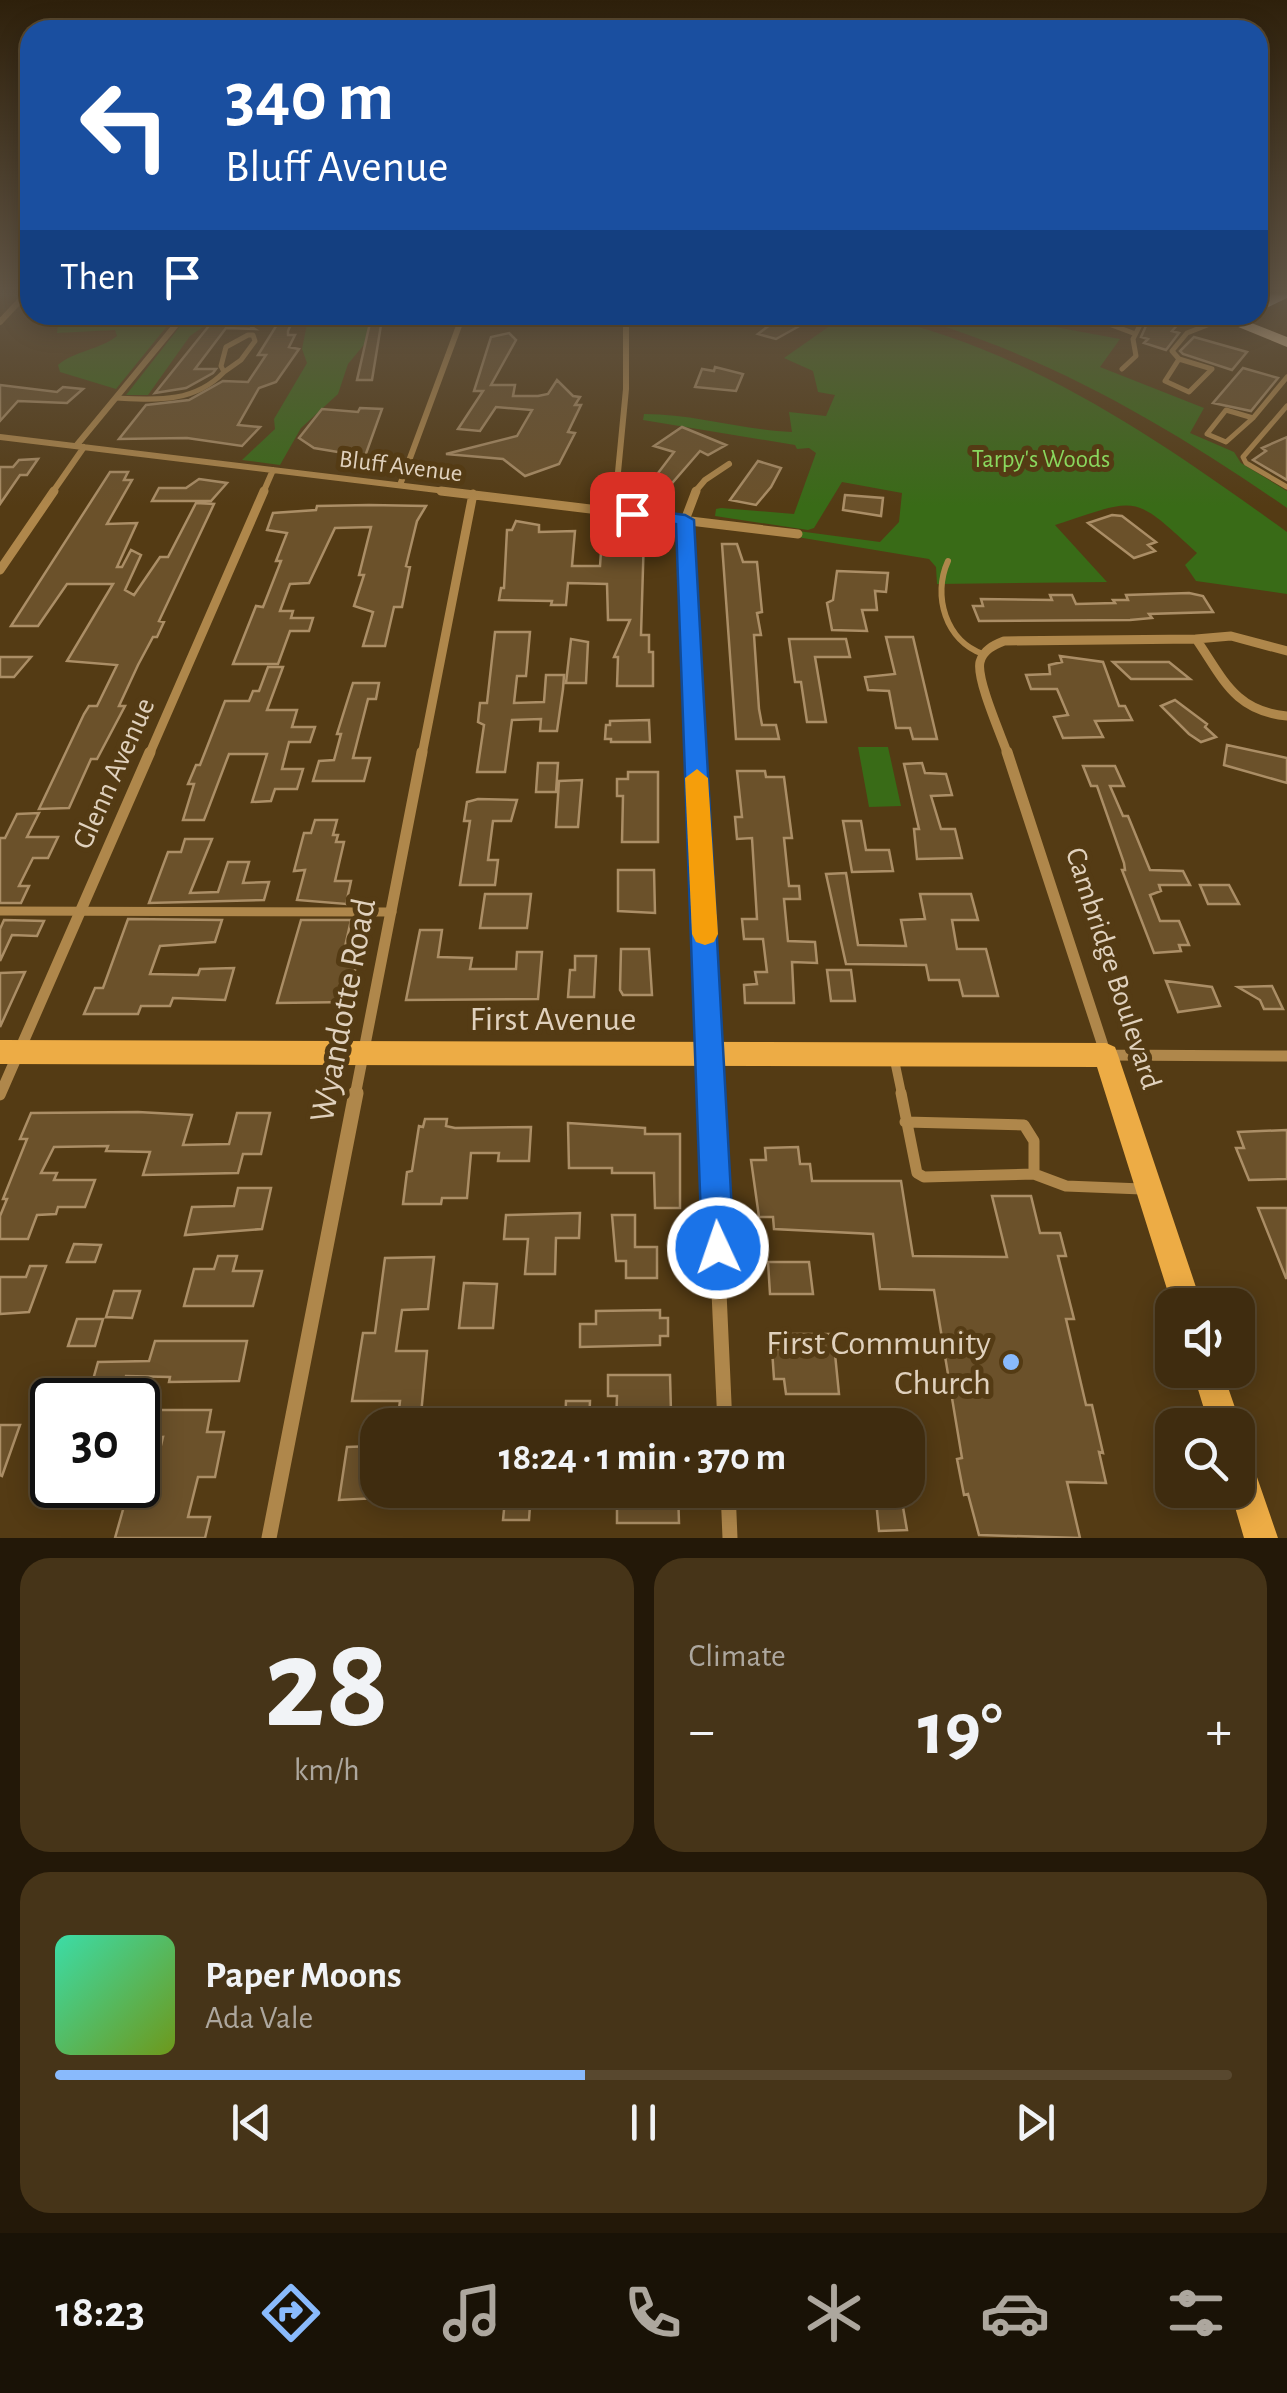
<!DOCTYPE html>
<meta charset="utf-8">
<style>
body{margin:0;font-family:"Alegreya Sans",sans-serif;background:#463418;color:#f1f3f6;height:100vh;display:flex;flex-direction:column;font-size:38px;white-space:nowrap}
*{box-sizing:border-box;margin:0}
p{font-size:32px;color:#ada79e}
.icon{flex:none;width:55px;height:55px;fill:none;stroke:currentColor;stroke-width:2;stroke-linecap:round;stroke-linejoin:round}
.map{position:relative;height:1538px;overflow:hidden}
.sheet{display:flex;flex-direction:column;gap:20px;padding:20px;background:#231808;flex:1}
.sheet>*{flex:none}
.top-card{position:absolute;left:20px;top:20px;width:1248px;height:305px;border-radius:30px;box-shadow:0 5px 25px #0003,0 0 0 2px #58482f;background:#1a4fa0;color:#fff;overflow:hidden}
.fabs{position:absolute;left:1155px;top:1288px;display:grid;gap:20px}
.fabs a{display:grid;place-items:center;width:100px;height:100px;border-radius:20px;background:#3f2c0f;box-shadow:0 5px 25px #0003,0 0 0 2px #58482f;font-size:50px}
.speed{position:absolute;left:30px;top:1378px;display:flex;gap:20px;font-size:50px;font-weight:700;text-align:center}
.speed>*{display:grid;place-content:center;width:130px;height:130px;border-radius:50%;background:#3f2c0f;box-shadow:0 5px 25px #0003,0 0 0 2px #58482f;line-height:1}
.speed .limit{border:5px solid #111;border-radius:15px;background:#fff;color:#111}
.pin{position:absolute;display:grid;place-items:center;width:85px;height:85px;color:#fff;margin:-42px;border-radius:20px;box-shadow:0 5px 15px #0006}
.me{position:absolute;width:110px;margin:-55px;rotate:357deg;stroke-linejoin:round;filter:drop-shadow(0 0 8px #0008)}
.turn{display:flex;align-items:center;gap:35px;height:210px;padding:0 40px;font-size:45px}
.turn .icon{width:130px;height:130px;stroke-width:2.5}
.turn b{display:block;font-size:70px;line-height:85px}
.then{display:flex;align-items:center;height:95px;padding:0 40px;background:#0003;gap:20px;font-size:38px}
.big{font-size:75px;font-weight:600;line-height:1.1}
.sheet .widget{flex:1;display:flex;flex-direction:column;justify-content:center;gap:15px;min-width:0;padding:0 35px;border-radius:30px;background:#463418}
.sheet .dial{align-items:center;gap:0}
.dial b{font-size:130px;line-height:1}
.song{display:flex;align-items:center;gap:30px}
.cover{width:120px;height:120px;border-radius:15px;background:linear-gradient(135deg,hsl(160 70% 55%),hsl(80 70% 35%))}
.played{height:10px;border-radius:5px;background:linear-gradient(90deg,#89bafc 45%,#58482f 45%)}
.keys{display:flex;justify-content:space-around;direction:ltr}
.heat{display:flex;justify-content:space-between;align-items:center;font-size:55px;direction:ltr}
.sheet .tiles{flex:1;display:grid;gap:20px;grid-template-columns:1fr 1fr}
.widget:last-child{grid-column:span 2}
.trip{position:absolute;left:360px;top:1408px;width:565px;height:100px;border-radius:30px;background:#3f2c0f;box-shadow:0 5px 25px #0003,0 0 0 2px #58482f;font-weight:600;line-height:100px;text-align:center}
.menu{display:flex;height:160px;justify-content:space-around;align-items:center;background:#191206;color:#ada79e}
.menu .icon{width:70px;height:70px}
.menu .selected{color:#89bafc}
.menu b{font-size:45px;color:#f1f3f6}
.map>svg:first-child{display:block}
.green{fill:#396b17}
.building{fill:#6b512a;stroke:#ab8e66;stroke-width:2.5}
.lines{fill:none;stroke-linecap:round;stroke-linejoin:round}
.lane-far3{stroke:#af874b;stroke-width:5}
.lane-far2{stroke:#af874b;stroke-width:6}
.lane-far1{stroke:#af874b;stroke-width:9}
.lane{stroke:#af874b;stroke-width:11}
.street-far3{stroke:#af874b;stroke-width:6}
.street-far2{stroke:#af874b;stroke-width:9}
.street-far1{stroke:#af874b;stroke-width:11}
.street{stroke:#af874b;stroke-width:15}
.secondary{fill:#edac45;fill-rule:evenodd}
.primary{fill:#f6d6a9;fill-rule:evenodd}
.highway{fill:#f9f9f9;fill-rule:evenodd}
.route{fill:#1a73e8;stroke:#114b97;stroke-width:2.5}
.slow{fill:#f59e0b}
.poi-dot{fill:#89bafc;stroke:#543b14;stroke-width:4}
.labels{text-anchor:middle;stroke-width:10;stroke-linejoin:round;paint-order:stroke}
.far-park-label{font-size:25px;fill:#89d75e;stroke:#543b14}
.far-street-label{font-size:25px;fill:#e0d1bd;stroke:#543b14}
.street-label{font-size:30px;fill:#e0d1bd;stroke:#543b14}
.near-street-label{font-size:35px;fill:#e0d1bd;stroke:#543b14}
.near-poi-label{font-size:35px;fill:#e0d1bd;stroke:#543b14;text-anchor:end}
</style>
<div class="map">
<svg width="1287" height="1538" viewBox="0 0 1287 1538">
<rect width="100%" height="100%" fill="#543b14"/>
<path class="green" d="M59 315H176L116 389 60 372 58 365C74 351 99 350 117 336L115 330 57 333Z
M189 315H220L190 336 148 395H126Z
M303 315H359L382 323 348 364 338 394 301 428 280 465 242 460 275 429 274 419 307 363 302 349 308 319Z
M813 315C833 315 855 312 874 316 1028 348 1162 442 1287 532V594L1196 581 1185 565 1197 553C1131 492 1139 498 1055 525L1107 582 937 584 936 567 929 559 797 537 798 531 880 542 899 522 902 493 842 482 814 528 808 530 715 516 716 509 721 508 794 514 816 453 809 448 797 449 795 445 643 420 644 414C695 414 742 430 792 432L789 412 826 416 835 395 818 392 813 371 784 358 834 323Z
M906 315H991L1120 339 1100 367 1204 408 1190 433 1234 452 1241 463 1287 491V508C1169 426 1046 354 906 315Z
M858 747H888L901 806 869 807Z"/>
<path class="building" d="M226 315H233L255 329 226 328 195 369H216L213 373 186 388 155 393 212 322 220 323Z
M283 315H295L288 331V335H295L289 347 299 349 276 382 259 388 238 425 260 427 242 446 187 438 119 439 146 405 189 400 223 381 248 382 266 355H258Z
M786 315 800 316 797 323 803 324 776 339 758 334 775 321 784 322Z
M1151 315 1180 322 1172 331 1179 333 1166 350 1144 343 1148 339 1141 337Z
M370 323 381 325 372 380H357Z
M509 333 516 340 491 385H515L513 396H538L548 394 557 380 573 396 580 397 575 405H581L568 432 575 433 559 464 525 476 503 459 446 454 517 436 532 410 496 407 480 431 458 429 483 391H474L491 337Z
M1194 337 1247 352 1232 370 1183 354 1180 351Z
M715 367 743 374 736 391 695 387 702 369 714 371Z
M1243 368 1278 378 1251 411 1213 403Z
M0 385 57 392 63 387 83 389 67 403 18 401 0 421Z
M360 408 382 409 363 462H349L350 454 314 448 299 438 322 409 358 412Z
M682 427 726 445 708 455 700 451 660 497 643 493 674 452 654 446Z
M1287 437V480L1253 460 1266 451 1262 448Z
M38 459 27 475H20L0 504V467H13L19 460Z
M758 461 781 468 771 487 756 505 730 500Z
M110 472H128L124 480H132L107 524 137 523 117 567H122L131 550 141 555 125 590 134 595 160 557H168L196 503 214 504 159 621 164 622 157 637H153L138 665 119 706H125L97 759H91L69 808 39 809 84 714 89 706H97L117 665 67 661 113 584H67L38 626H11Z
M199 479 227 483 211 501H152L159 488H186Z
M845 495 883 498 881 516 843 510Z
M369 505 426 506 417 521 406 566 410 567 402 607H394L385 646H363L373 612 354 606 364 575H359L371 527 335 528 309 583 290 584 280 611H293L291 618H313L309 631H290L278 664H233L256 606 263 607 281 561H276L287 533 267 530 273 513 316 510 317 506Z
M1112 515 1122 516 1156 542 1148 545 1155 551 1134 558 1088 523Z
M516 521 539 525V532L575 531 572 566H600L601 552H617L623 533 644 535 641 635H649V652H653V686H617L618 657H614L630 620H608L607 584 568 583 566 605H551L552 601 499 600 501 588H504L507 530H512Z
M722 544H737L743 562H757L762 612 757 613 761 635H754L759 709 762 725H776L779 739H736Z
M837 571 888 573 886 592 875 591 877 610H862L867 631 832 630 827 603 833 600Z
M1189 593 1203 596 1213 612 1149 614 1152 618 1130 620 979 621 973 606H983L981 599 1052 600 1050 595H1072L1076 604 1115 603 1113 600H1128L1126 595Z
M495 632H530L526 676H517L514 703 544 702 546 675H564L563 689 557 731H540L541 719 512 720 505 772H477L484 725 478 722 480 703H487Z
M886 637H913L937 739H913L910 728H896L889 691 868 690 865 677 895 674Z
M571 639 588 642 586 683H566Z
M789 639H846L850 657H815L826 722H807L801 682H795Z
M1060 656 1103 662 1119 706H1125L1132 720 1095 721 1103 737 1063 738 1054 717 1068 715 1057 689H1031L1026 675 1050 674 1049 665 1062 662Z
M0 657H31L14 677H0Z
M1113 662H1169L1190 679H1131Z
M268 667H283L267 710H297L292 727H315L310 742H289L282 769H303L297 789H275L271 801 252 802 267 754H229L204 820H183L194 784H188L196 765H200L225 701H249L253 691H259Z
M353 683H379L376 699H368L353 758H370L364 781H313L319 761 334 760 341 734H337Z
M1175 700 1207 724 1205 727 1216 737 1201 742 1189 734 1161 706Z
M649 720 650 742H611V739H605L606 725H610V721Z
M1227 745 1287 758V783L1224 765Z
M538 763H558L556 792H536Z
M922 763 925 773 946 774 952 795 931 796 941 829H955L962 858 917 859 914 829H919L904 764Z
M1083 766H1115L1124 786H1110L1123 816H1128L1150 870 1183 871 1190 885H1159L1161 891 1150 895 1160 921H1179L1189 945H1179L1181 951 1154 953 1122 870H1125L1124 863 1097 786H1091Z
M737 771H765L766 777H784L792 838H784L789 886H799L800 899H784L788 941 815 942 817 963 792 962 794 1003H745L744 985 757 984 755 972H767L763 939H744L742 919H757L752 838 737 839 735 817H742Z
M628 772H658V842H622L623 796H617V779H628Z
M582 780 578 827H556L559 781Z
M478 799 517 800 511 821H493L488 860H498L495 885H460L470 821H464L467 802Z
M39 813 27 837H58L48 858H33L19 886H29L21 903H0V838H5L17 814Z
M315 820H337L333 835H338L336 842H344L335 881H351L346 904 297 900 305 870 294 871 304 833H311Z
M843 821H861L866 850H889L893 871 852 872Z
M185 839H212L190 893 218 892 228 862H249L243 883 269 882 264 900 149 903 168 852H181Z
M618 870H654L655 913 618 911Z
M846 873 858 945 906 946 901 920 925 919 920 894H971L978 920H952L957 949H986L998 996H963L959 980H929L926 965 846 964 826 874Z
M1200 885H1229L1239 904H1208Z
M485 894H531L527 928H480Z
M128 919 222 920 215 942 160 946 150 974 198 975 200 969 234 968 225 1000 173 998 170 1006H141L138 1014H84L95 988H103Z
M4 920 44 921 37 936 12 935 0 961V929Z
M301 920H351L344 951 356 952 353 965H356L349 1002 277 1003Z
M420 930H442L438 957 472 958 470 969H516L517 952H542L538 999 406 1000Z
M621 949H649L652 995H623L620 990Z
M575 956H596L594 997H568L570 970H575Z
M827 970H851L855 1001H831Z
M25 972 0 1027V973Z
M1166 981 1212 987 1220 1006 1178 1012Z
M1272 986 1283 1009H1264L1260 1000 1238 987Z
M138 1112 192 1115 183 1145 229 1144 237 1113H270L261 1154H243L238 1173 143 1175 150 1152 106 1151 108 1146 54 1147 41 1173H57L54 1180H95L85 1207H58L56 1214 37 1215 28 1239H0V1216L7 1199H3L27 1139H20L31 1113Z
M425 1119H447L446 1126 455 1128 531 1127 529 1161H498L499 1153H471L467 1198H442L441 1204H403L407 1172 412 1171 419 1126 423 1127Z
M568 1123 645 1128V1134H680V1208H655L654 1173H612V1168H569Z
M1287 1130V1179L1249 1180 1236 1148H1244L1238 1132Z
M798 1147 800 1164H810L812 1181H901L913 1256 1007 1257 992 1196H1031L1040 1233H1060L1066 1256H1058L1074 1319H1066L1086 1405H1092L1103 1453 1099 1452 1106 1483 1067 1482 1080 1538 979 1535 968 1494 964 1495 957 1459 962 1458 934 1290 880 1289 873 1234 774 1229 773 1217H759L751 1160H766L765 1148Z
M238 1188H271L262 1229 185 1235 192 1207 234 1206Z
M1258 1208H1287V1278H1286Z
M580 1213 579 1238H556L555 1274H525L528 1239H504L506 1215Z
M612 1215H635V1247H657V1278H626V1261H616Z
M74 1244 101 1245 95 1262H67Z
M218 1256H237L233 1271H262L253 1306H184L194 1269H214Z
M434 1257 428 1309 402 1310 396 1351H427L420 1425H397L400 1401H352L363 1333H375L385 1258Z
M768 1262H809L813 1294H770Z
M30 1266H46L29 1312 0 1314V1277H26Z
M464 1283 497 1284 493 1328H459Z
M114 1291H140L132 1318 106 1317Z
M660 1310V1318H668V1336H660V1345L580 1347V1324H596V1311Z
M77 1319H103L95 1346H68Z
M783 1334H833L839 1394H786L784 1379H774L772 1349H784Z
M155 1341H247L239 1381 169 1382 170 1377 126 1376 120 1396 89 1394 98 1362 149 1361Z
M608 1375H670L671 1412H660V1425H616L617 1396H608Z
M566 1401H590L589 1425H565Z
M159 1410H211L207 1432H224L215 1477H198L188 1517H210L205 1538H115L126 1499 148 1500 163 1437 153 1438Z
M0 1425H20L2 1476 0 1475Z
M374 1446 378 1498 339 1500 347 1447Z
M506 1490H531L529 1520H503Z
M617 1490H678L679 1523H617Z
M875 1490H900L907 1530 879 1531Z"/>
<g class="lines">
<path class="lane-far3" d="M1085 315 1133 333
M248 335H253L255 341 241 360 224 372 221 366 226 347Z
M1179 359 1212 369 1189 392 1165 381Z
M1179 359 1172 351 1187 333 1225 318
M1122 369 1136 356 1133 339 1145 315
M116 398C157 400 194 403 224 372
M1287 406 1243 457 1246 463 1287 487
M1226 410 1253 418 1226 442 1207 434Z
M1253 418 1287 377"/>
<path class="lane-far2" d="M948 561C932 596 946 641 983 654"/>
<path class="lane-far1" d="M0 911 392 912
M894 1058 902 1096"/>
<path class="lane" d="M901 1093 917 1173 924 1177 1034 1174 1066 1186 1142 1189
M905 1122 1024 1125 1034 1141V1174"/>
<path class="street-far3" d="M0 322 29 291
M0 437 462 493
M76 446 184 315
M400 485 463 315
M52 493 84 447
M263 493 273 470
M616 493 626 389V315
M694 493 705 480 729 464"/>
<path class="street-far2" d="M441 491 798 534
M614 511 616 491
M0 570 54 491
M1287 651 1231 636 1196 639C1223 678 1234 711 1287 716
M149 755 264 491
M422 755 473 494
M695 755 685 520 696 491
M1008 755C1001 735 976 679 980 662 983 650 994 645 1004 641L1196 639"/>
<path class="street-far1" d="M695 752 710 1096
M1007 752 1106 1055 1287 1056
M0 1095 150 752
M355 1096 422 752"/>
<path class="street" d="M710 1093 725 1425
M728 1490 730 1538
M269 1538 356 1093"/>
<path class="secondary" d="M0 1040 1106 1043 1115 1047 1118 1055 1202 1305H1172L1097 1067 0 1064Z
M1192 1370H1222L1241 1425 1238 1433V1425H1209Z
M1238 1449 1249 1454 1278 1538H1244L1230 1490H1238Z"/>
<path class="primary" d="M1209 315H1231L1287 337V347Z"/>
<path class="highway" d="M1274 291H1287V298L1258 312V300Z
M1218 315H1245L1231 322H1219Z"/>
</g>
<linearGradient id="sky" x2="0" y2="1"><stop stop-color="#2e200b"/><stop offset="0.58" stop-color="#615545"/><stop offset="1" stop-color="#615545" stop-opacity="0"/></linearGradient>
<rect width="1287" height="506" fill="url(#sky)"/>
<path class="route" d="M632 508 685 515 694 520 734 1248 729 1259 718 1264 706 1259 702 1248 676 524 625 517V510Z"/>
<path class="slow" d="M697 769 708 778 718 934 714 942 705 945 696 942 692 934 685 778Z"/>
<circle class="poi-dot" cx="1011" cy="1362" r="10"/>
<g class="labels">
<g class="far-park-label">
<text x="1041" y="467">Tarpy's Woods</text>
</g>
<g class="far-street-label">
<text transform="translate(401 465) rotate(7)" y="9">Bluff Avenue</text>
</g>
<g class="street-label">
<text transform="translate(113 773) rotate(-66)" y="10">Glenn Avenue</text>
<text transform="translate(1114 968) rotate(72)" y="10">Cambridge Boulevard</text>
</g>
<g class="near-street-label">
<text transform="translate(342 1010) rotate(-79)" y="12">Wyandotte Road</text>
<text x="553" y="1030">First Avenue</text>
</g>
<g class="near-poi-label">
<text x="991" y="1354">First Community<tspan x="991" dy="40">Church</tspan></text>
</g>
</g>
</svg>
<div class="fabs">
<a><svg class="icon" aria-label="sound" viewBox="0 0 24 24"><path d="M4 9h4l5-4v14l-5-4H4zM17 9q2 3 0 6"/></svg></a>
<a><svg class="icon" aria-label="search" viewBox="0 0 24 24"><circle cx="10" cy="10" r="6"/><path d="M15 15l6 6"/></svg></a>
</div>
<div class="speed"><div class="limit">30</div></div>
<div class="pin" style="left:632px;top:514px;background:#d93025"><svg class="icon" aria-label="arrive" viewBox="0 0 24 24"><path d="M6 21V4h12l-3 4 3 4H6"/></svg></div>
<svg class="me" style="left:718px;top:1248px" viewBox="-20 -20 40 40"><circle r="17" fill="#1a73e8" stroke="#fff" stroke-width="3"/><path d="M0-11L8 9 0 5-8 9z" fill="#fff"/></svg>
<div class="trip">18:24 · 1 min · 370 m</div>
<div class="top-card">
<div class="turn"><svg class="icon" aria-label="left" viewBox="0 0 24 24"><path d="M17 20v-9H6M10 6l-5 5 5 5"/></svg><div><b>340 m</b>Bluff Avenue</div></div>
<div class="then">Then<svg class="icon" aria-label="arrive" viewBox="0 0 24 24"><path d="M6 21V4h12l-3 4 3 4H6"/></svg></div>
</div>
</div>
<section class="sheet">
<div class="tiles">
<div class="widget dial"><b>28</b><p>km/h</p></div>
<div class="widget"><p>Climate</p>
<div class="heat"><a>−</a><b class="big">19°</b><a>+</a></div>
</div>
<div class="widget">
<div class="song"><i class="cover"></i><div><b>Paper Moons</b><p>Ada Vale</p></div></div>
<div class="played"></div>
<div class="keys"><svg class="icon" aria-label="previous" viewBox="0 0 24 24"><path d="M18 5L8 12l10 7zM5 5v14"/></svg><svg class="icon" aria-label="pause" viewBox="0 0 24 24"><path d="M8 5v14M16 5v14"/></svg><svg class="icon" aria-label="next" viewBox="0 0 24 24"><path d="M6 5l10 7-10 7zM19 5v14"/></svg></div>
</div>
</div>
</section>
<nav class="menu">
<b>18:23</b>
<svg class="icon selected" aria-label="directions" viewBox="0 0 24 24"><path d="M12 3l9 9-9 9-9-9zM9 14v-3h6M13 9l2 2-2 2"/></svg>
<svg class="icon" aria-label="music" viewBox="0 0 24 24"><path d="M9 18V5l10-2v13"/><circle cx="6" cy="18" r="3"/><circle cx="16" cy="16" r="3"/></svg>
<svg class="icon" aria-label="phone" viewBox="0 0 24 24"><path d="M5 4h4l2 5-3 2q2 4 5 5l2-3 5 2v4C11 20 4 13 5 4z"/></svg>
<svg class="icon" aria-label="climate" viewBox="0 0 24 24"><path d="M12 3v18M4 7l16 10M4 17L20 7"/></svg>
<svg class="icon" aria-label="car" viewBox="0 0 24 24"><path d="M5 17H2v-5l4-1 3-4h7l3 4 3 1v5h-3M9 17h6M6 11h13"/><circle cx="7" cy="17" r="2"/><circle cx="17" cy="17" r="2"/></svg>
<svg class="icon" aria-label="filters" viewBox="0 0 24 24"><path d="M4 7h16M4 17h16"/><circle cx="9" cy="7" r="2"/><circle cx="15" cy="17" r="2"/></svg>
</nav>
